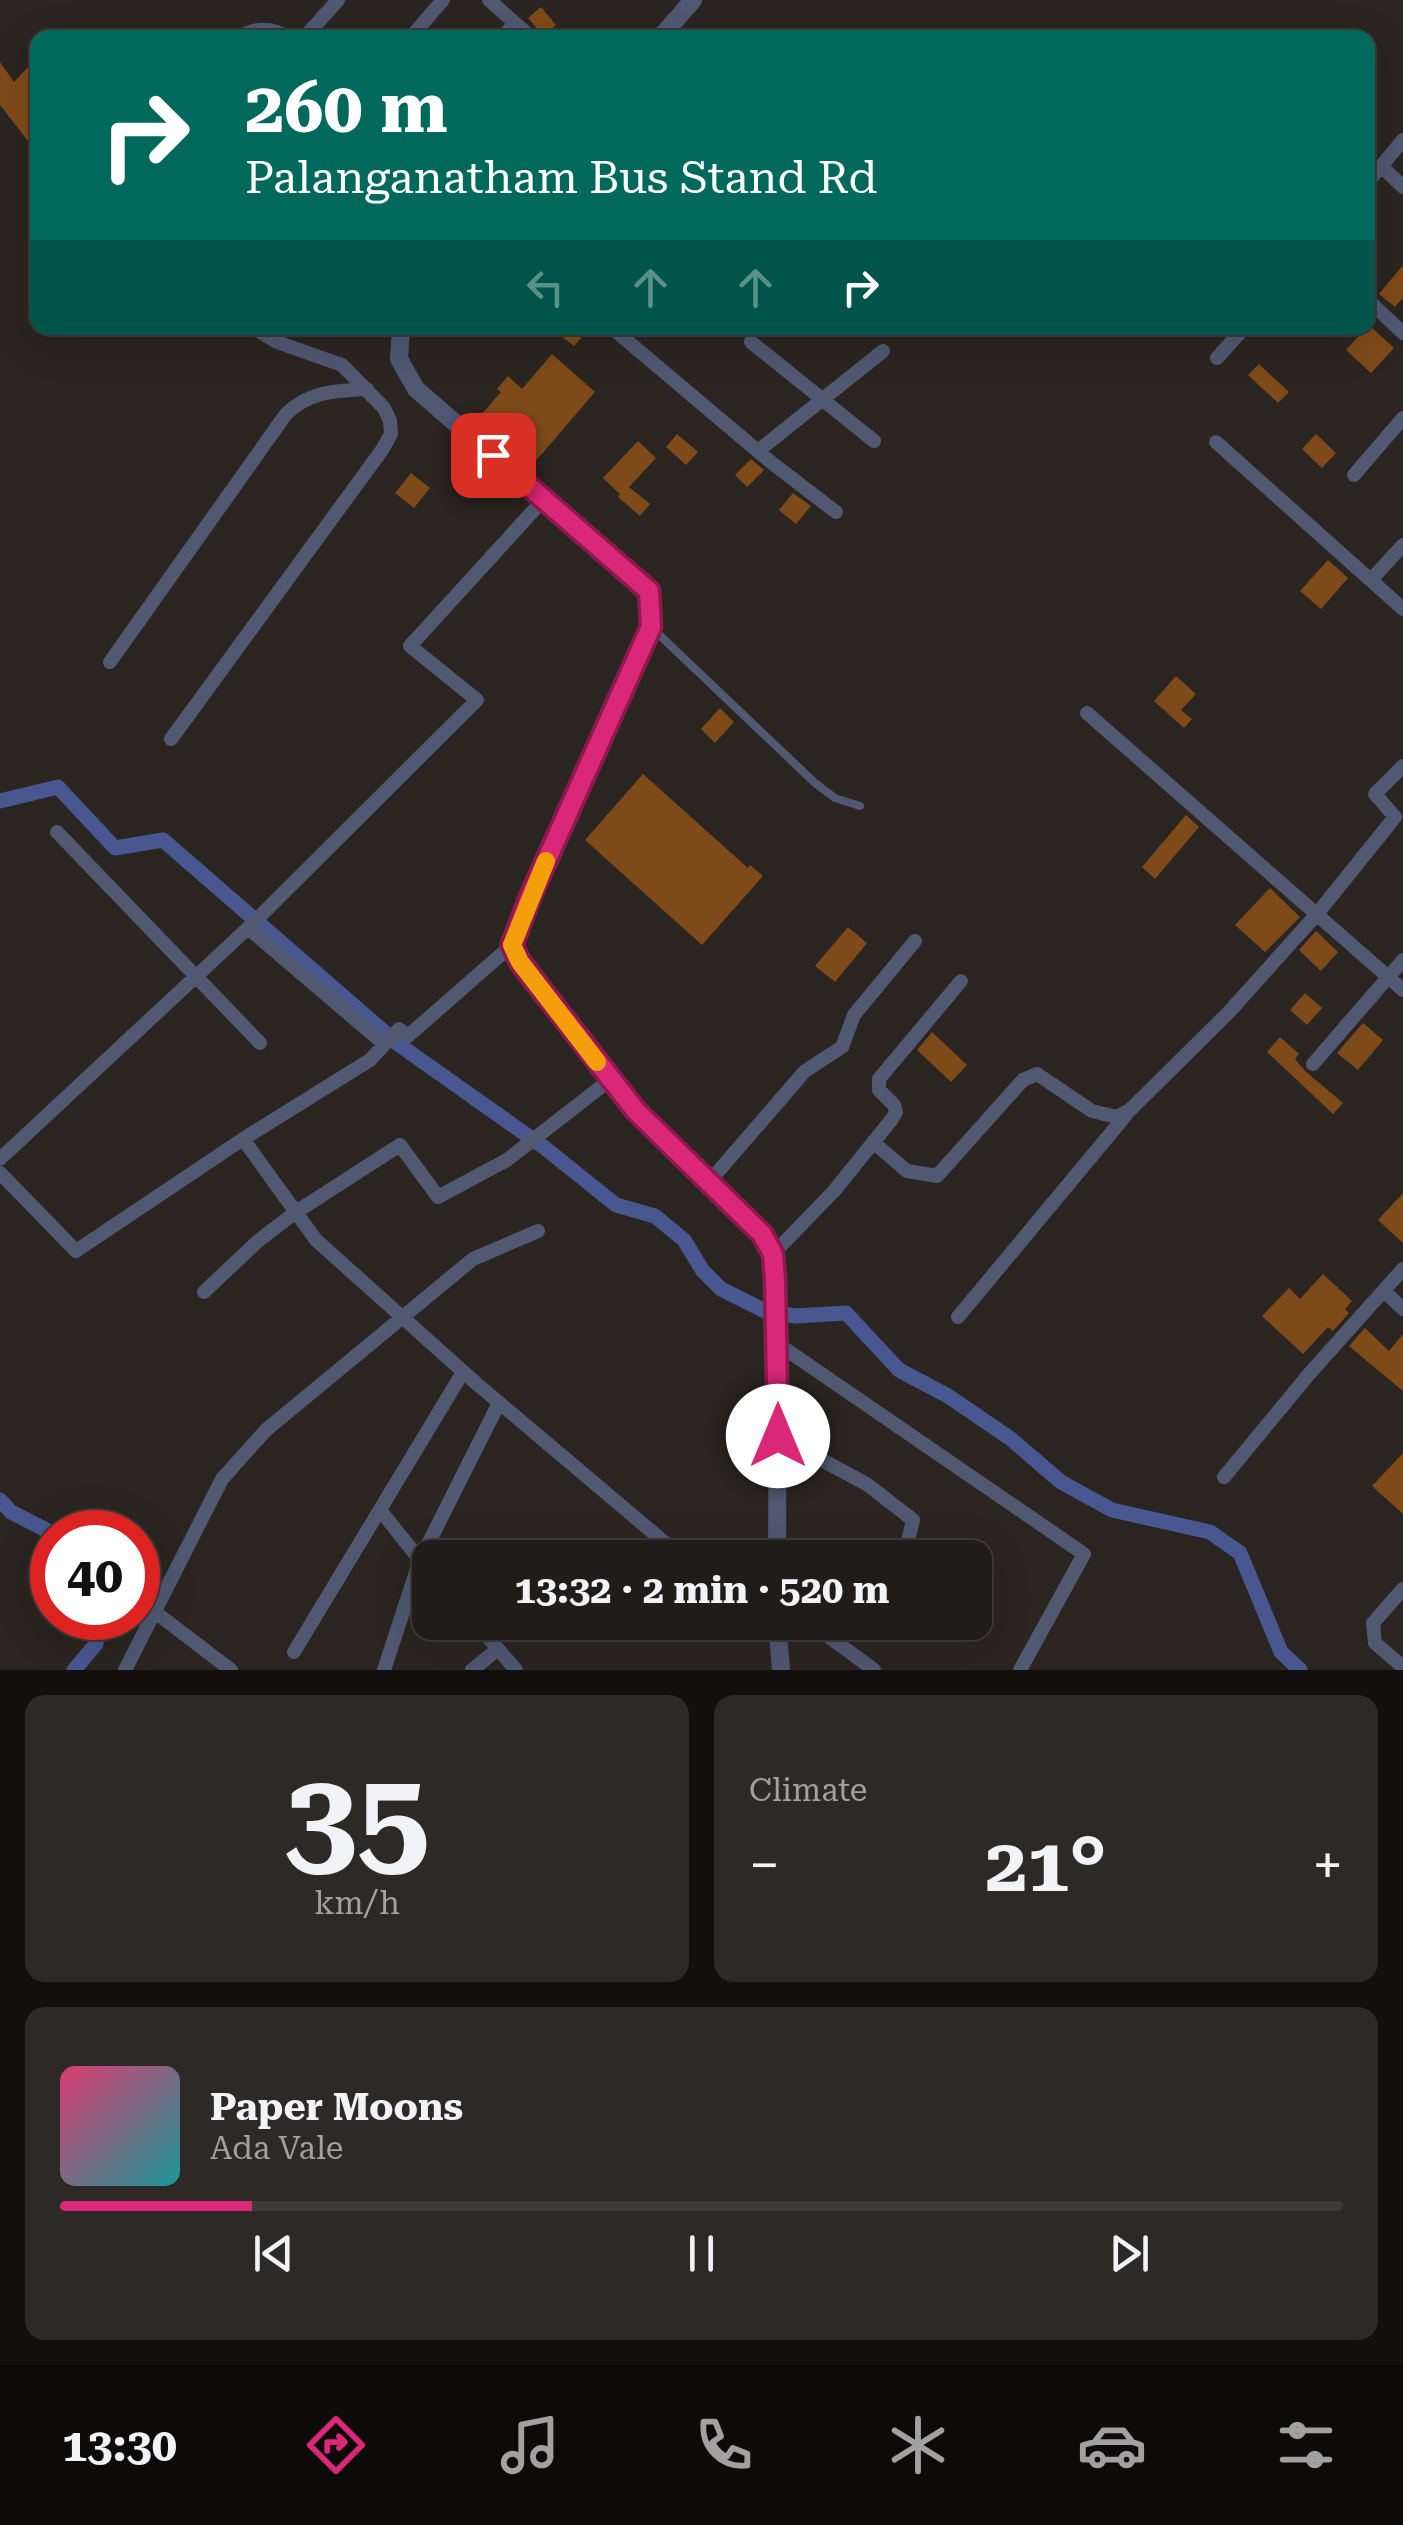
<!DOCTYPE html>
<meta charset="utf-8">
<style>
body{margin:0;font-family:"Roboto Serif",serif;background:#2d2926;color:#f1f3f6;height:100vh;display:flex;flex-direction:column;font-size:38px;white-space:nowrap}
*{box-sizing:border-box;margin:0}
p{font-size:32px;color:#a2a1a2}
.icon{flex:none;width:55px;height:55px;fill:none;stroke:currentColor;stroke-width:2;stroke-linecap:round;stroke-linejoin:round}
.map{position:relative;height:1670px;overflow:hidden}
.panel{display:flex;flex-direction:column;gap:25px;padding:25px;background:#120f0e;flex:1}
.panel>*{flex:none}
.hud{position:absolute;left:30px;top:30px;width:1345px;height:305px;border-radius:20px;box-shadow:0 10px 40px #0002,0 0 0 2px #3d3a38;background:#00695c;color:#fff;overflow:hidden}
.speed{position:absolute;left:30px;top:1510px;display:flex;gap:20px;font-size:50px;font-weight:700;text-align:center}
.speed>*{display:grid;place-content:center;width:130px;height:130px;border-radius:50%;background:#201c19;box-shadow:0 10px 40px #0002,0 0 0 2px #3d3a38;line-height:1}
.speed .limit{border:15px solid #d22;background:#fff;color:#111}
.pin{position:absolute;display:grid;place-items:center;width:85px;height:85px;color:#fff;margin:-42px;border-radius:20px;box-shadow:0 5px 15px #0006}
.me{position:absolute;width:110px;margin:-55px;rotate:0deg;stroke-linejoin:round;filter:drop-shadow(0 0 8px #0008)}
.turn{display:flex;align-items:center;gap:35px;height:210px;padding:0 50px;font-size:45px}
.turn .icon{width:130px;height:130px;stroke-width:2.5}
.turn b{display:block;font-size:70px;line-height:85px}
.lanes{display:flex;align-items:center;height:95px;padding:0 50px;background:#0003;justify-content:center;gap:50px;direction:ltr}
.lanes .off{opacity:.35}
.big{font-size:75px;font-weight:700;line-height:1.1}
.panel .widget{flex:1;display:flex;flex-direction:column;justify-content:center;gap:15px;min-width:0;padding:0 35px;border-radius:20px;background:#2d2926}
.panel .dial{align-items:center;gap:0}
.dial b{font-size:130px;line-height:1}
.song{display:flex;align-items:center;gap:30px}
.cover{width:120px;height:120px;border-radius:15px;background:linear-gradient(135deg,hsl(340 70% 55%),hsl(180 70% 35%))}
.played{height:10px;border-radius:5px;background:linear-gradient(90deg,#db2777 15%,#3d3a38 15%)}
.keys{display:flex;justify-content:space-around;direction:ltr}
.heat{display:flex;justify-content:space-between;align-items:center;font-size:55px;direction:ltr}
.panel .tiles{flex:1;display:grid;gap:25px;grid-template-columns:1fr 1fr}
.widget:last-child{grid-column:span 2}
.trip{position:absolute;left:412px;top:1540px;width:580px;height:100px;border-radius:20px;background:#201c19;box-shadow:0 10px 40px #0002,0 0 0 2px #3d3a38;font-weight:700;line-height:100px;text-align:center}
.tabs{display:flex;height:160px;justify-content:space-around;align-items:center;background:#0d0b0a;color:#a2a1a2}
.tabs .icon{width:70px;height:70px}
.tabs .current{color:#db2777}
.tabs b{font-size:45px;color:#f1f3f6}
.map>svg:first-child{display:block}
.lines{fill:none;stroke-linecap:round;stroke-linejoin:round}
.canal{stroke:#495791;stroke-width:15}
.building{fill:#7f4a19}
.service{stroke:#505872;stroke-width:8}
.minor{stroke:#505872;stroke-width:14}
.tertiary{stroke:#505872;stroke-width:18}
.route-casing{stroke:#8e194d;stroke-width:25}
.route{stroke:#db2777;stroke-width:18}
.slow{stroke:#f59e0b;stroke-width:18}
</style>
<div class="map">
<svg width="1403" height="1670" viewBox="0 0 1403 1670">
<rect width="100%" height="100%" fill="#2a2521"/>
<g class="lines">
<path class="canal" d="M0 801 58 787 115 848 163 840 398 1044 545 1148 616 1205 655 1216 684 1240 703 1271 721 1289 765 1311 795 1316 846 1313 899 1370 948 1396 1011 1439 1061 1482 1112 1510 1210 1532 1240 1553 1281 1652 1300 1670
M0 1500 11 1512 52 1533
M74 1670 96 1644 97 1618"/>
</g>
<path class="building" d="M541 7 556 25 543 36 528 18Z
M0 62 14 82 30 65 38 72V154L0 105Z
M1403 265V298L1395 307 1379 294Z
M1369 325 1394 348 1371 373 1346 350Z
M551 328H590L574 346Z
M552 354 595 392 528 470 474 423 501 392 497 389 508 376 522 389Z
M1259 364 1289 392 1278 403 1248 375Z
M677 434 698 452 686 465 666 447Z
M1316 434 1336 453 1322 468 1302 449Z
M638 441 656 458 629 487 650 504 640 516 618 497 620 494 603 478Z
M751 459 764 470 747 487 735 475Z
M411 473 430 488 414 508 395 493Z
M793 493 811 506 796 524 779 510Z
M1328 560 1348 578 1321 609 1300 591Z
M1176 676 1196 694 1181 710 1192 719 1184 728 1154 701Z
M720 708 734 722 715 743 701 729Z
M643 774 748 868 750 865 763 876 702 945 585 840Z
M1186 815 1199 827 1155 879 1142 867Z
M1270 888 1300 917 1265 952 1235 925Z
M848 927 867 943 835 982 815 966Z
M1316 931 1338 952 1321 971 1299 950Z
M1305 993 1322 1008 1307 1025 1290 1010Z
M1363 1023 1383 1040 1358 1070 1337 1053Z
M932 1032 967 1065 951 1082 917 1050Z
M1280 1037 1299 1054 1295 1059 1305 1071 1343 1103 1333 1114 1267 1052Z
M1403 1193V1243L1378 1220Z
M1323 1274 1352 1301 1345 1309 1349 1313 1333 1331 1328 1327 1303 1354 1262 1316 1289 1288 1300 1299Z
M1365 1328 1389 1351 1403 1334V1391L1349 1346Z
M1403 1453V1514L1372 1486Z"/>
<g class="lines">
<path class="service" d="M651 627 815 783 835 798 860 806"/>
<path class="minor" d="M489 0 532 38
M239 38C253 27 274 27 287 38
M304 38 338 0
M410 38 443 0
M502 38 515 23
M1381 166 1403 187
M1368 182 1403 140
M1368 300 1403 333
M612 328 772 463 836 512
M751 342 874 441
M1217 358 1244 328
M1216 442 1403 609
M758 451 883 351
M1354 475 1403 418
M1371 580 1403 545
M110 662 286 414C310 391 335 391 367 389
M1087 713 1403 990
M171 739 382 450 391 434 390 421 384 408 342 365 277 342 254 328
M57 832 260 1043
M248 928 477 700 410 646 544 499
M512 945 408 1036 399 1029 370 1060 243 1139 316 1240 477 1384 683 1558
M1313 1064 1403 960
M873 1142 907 1171 937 1176 1023 1080 1037 1074 1092 1111 1117 1117 1130 1110 1229 1012 1317 914 1395 817 1375 794 1403 766
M0 1159 248 928 384 1044
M0 1173 76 1251 243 1139
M709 1182 805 1071 842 1047 854 1015 915 941
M773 1254 834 1191 892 1119 896 1112 894 1105 879 1090V1079L961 981
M1384 1291 1403 1309
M204 1292 258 1241 296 1212 400 1145 438 1197 507 1160 611 1079
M958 1317 1126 1115
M778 1344 1084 1554 1020 1670
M778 1436 868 1485 913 1520 905 1553 910 1558
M1224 1477 1310 1373 1403 1269
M380 1510 420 1560 384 1670
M430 1572 420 1560 499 1403
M1403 1589 1373 1623 1375 1643 1403 1667
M155 1612 231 1670
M475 1622 516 1670
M759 1622 777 1638
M809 1622 874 1670
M294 1652 463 1372
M125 1670 222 1479 266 1430 473 1259 538 1231
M472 1670 498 1649"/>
<path class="tertiary" d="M660 38 693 0
M401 328 399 359 416 389 649 591 651 627 530 897 512 945 520 962 635 1111 762 1233 773 1254 778 1322 777 1558
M777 1622 781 1670"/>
</g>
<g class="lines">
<g class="route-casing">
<path id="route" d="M493 455 649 591 651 627 530 897 512 945 520 962 636 1111 762 1234 773 1254 775 1280 778 1436"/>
</g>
<use href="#route" class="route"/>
<path class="slow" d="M546 861 512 945 520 962 597 1062"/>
</g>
</svg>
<div class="speed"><div class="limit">40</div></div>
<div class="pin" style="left:493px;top:455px;background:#d93025"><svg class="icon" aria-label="arrive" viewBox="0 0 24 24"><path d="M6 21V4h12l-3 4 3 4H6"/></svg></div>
<svg class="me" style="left:778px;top:1436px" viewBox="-20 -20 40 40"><circle r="19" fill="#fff"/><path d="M0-13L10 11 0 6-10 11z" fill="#db2777"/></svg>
<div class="trip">13:32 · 2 min · 520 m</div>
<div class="hud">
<div class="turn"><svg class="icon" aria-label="right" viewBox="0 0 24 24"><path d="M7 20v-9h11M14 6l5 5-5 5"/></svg><div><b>260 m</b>Palanganatham Bus Stand Rd</div></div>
<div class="lanes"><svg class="icon off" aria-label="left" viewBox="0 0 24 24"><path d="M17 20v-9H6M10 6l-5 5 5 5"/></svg><svg class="icon off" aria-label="ahead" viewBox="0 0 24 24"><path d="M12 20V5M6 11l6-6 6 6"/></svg><svg class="icon off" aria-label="ahead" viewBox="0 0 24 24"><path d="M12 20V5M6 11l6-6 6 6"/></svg><svg class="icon" aria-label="right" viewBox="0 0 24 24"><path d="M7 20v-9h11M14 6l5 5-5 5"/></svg></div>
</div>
</div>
<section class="panel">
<div class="tiles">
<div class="widget dial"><b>35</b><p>km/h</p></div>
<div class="widget"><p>Climate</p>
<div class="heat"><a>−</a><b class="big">21°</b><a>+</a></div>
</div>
<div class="widget">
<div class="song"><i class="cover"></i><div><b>Paper Moons</b><p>Ada Vale</p></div></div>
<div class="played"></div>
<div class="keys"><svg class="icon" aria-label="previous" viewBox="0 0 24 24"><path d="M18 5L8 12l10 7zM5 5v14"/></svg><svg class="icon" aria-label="pause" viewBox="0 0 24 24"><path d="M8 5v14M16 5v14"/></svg><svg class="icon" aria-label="next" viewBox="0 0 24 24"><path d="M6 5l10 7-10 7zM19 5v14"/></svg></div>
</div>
</div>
</section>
<nav class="tabs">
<b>13:30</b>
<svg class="icon current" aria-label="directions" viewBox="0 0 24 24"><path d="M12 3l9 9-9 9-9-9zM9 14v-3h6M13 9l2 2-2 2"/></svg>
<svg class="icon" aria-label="music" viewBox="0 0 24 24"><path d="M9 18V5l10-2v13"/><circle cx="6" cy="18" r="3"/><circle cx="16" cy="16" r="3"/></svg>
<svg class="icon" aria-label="phone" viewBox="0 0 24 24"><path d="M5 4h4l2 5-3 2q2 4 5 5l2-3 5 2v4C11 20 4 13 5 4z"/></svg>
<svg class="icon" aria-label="climate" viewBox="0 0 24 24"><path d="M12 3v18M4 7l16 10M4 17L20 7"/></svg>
<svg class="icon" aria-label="car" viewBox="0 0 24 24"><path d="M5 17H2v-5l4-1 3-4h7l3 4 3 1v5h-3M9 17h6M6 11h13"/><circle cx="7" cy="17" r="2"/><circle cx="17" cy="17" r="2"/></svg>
<svg class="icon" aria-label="filters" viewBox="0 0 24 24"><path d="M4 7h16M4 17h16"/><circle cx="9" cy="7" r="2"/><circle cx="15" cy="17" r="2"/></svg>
</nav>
